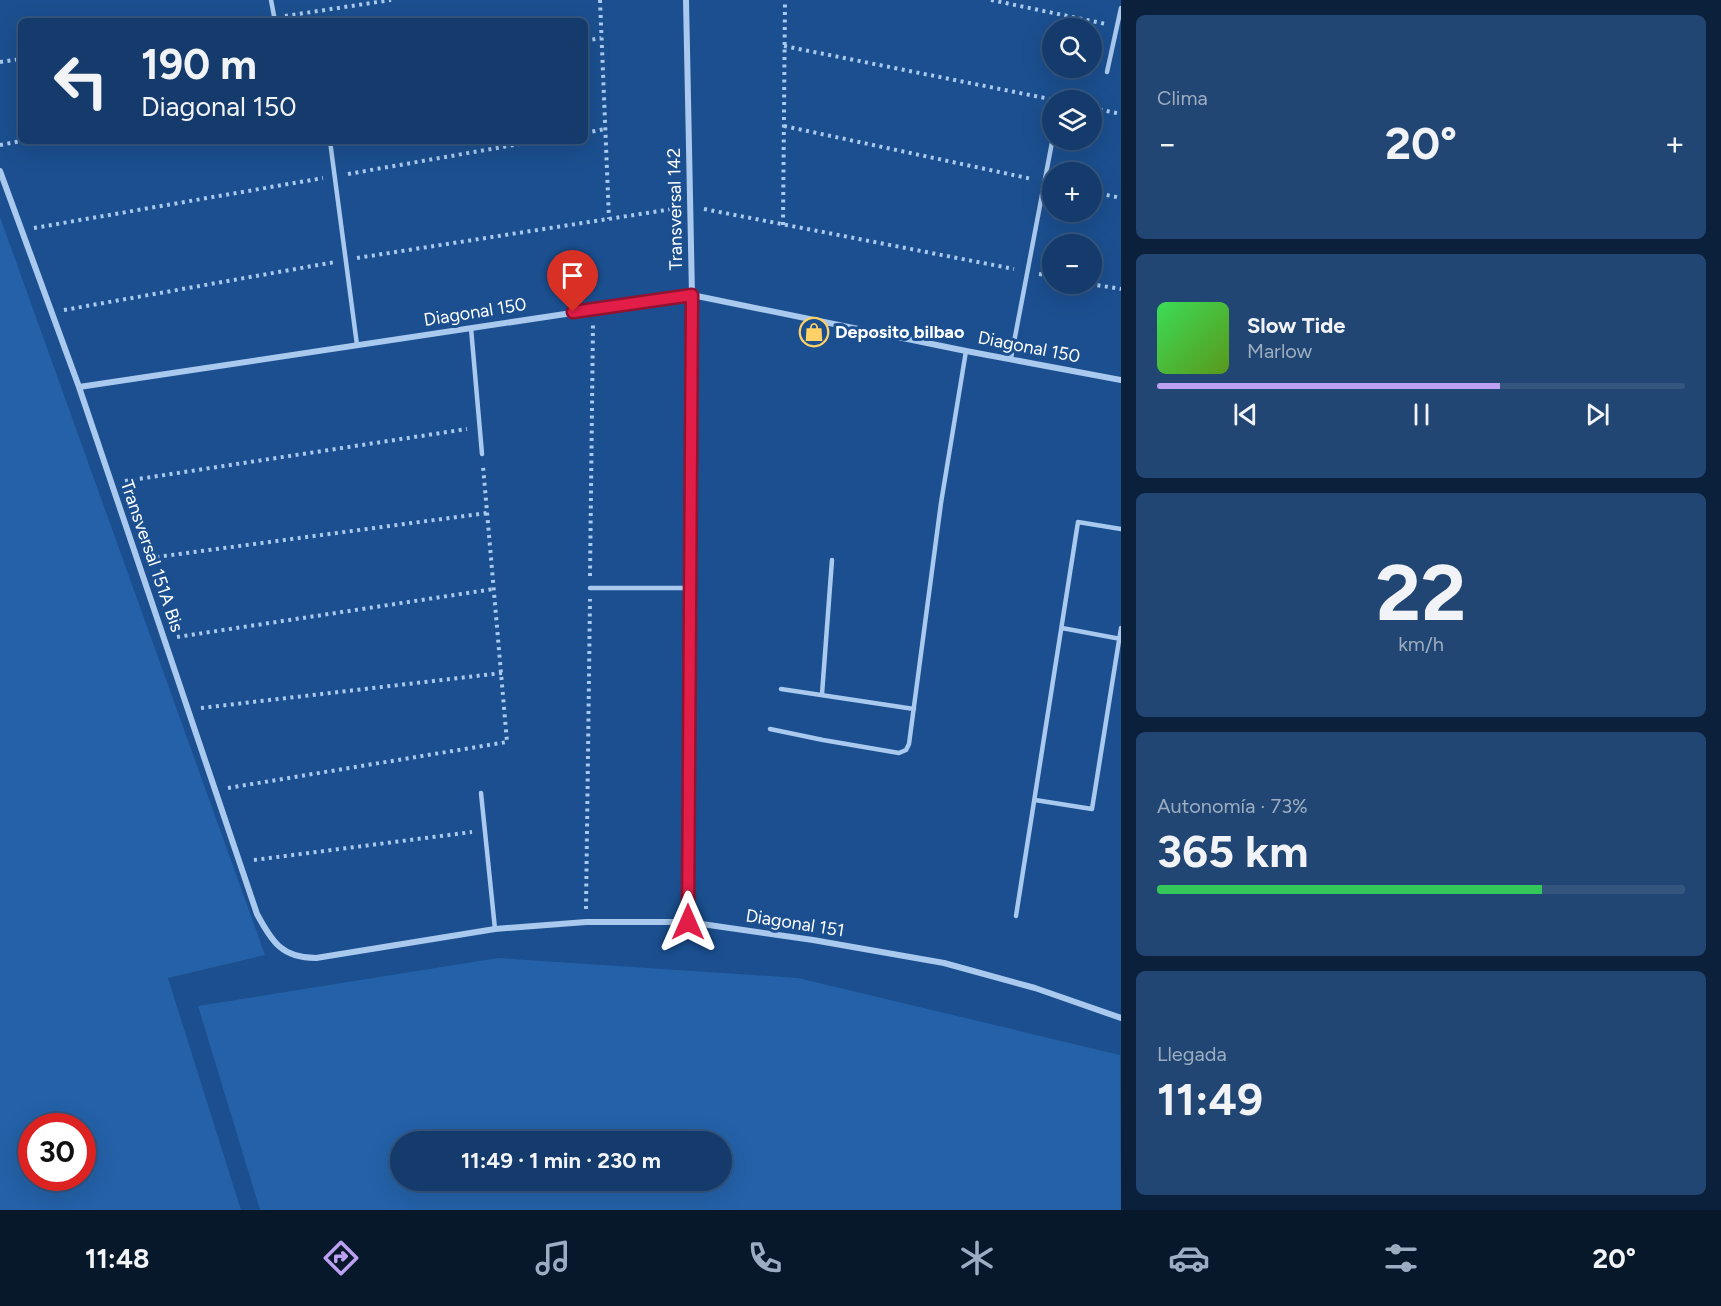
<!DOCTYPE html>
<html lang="es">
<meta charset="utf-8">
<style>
body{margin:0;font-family:Figtree,sans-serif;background:#214673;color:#f1f3f6;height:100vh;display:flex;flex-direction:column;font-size:22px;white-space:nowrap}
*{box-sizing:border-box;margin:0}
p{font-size:20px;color:#9dadc1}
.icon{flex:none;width:33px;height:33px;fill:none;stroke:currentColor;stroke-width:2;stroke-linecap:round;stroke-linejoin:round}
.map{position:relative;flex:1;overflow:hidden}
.drawer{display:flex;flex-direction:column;gap:15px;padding:15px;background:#0b203b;width:600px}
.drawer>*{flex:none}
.guide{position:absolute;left:18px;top:18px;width:570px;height:126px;border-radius:9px;box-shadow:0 6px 24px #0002,0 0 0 2px #33557e;background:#143b6b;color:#f1f3f6;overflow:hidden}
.fabs{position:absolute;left:1042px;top:18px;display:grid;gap:12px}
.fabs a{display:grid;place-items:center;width:60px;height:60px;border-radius:50%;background:#143b6b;box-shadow:0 6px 24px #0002,0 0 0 2px #33557e;font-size:30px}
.speed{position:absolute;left:18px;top:1113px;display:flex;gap:12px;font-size:30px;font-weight:700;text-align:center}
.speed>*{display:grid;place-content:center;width:78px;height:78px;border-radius:50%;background:#143b6b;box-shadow:0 6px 24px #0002,0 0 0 2px #33557e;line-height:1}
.speed .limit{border:9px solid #d22;background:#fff;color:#111}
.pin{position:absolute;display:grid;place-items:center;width:51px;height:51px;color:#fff;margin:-62px -26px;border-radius:50% 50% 50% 0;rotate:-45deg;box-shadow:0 0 6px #0007}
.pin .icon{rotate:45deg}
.me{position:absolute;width:66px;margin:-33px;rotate:0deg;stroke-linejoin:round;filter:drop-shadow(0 0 4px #0008)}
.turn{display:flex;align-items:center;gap:21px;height:126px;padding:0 24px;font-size:27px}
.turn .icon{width:78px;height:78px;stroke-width:2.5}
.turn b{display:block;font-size:42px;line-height:51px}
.big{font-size:45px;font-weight:700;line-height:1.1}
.drawer .widget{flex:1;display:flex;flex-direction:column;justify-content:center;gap:9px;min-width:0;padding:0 21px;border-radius:9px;background:#214673}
.drawer .dial{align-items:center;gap:0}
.dial b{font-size:78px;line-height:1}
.song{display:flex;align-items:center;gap:18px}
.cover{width:72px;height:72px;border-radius:9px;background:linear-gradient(135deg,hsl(130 70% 55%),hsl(90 70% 35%))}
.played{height:6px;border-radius:3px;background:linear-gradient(90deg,#bca0f2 65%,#33557e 65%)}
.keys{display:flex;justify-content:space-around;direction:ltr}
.heat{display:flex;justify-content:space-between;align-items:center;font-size:33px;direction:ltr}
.charge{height:9px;border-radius:4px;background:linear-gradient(90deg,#34c759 73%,#33557e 0)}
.trip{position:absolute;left:390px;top:1131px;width:342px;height:60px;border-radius:30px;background:#143b6b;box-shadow:0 6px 24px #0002,0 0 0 2px #33557e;font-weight:700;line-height:60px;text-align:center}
.tabs{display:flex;height:96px;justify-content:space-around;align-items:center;background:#08182b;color:#9dadc1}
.tabs .icon{width:42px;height:42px}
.tabs .active{color:#bca0f2}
.tabs b{font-size:27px;color:#f1f3f6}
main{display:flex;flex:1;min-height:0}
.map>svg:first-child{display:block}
.green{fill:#2461a8;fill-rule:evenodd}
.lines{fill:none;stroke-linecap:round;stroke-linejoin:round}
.path{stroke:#a9c9ee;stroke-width:4;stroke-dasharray:3 4.5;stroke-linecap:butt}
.service{stroke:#a9c9ee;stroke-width:4.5}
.minor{stroke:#a9c9ee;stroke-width:6}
.route-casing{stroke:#92132f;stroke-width:15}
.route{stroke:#e11d48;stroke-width:10}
.labels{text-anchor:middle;stroke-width:6;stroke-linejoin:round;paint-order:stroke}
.street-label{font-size:18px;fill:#fff;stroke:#1b4f8f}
.poi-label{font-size:18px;font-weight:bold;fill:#fff;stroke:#1b4f8f;text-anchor:start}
</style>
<main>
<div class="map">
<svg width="1121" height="1210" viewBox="0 0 1121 1210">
<rect width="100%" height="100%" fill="#1b4f8f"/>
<path class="green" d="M0 217 265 955 168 978 241 1210H0ZM32 1126H82V1178H32Z
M498 958 798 978 1120 1055 1121 1210H260L198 1006ZM400 1142H722V1180H400Z"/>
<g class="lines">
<path class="path" d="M600 0 609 219
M991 0 1106 24
M285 16 391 0
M585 41 601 38
M784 46 1055 100
M0 62 21 59
M1092 108 1121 114
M784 126 1032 179
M585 133 605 129
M0 145 21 141
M348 174 537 141
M1092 192 1121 198
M704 209 1014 269
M783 225 785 0
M34 228 323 178
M357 258 679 208
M1039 274 1053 276
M1090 284 1121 289
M64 310 335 262
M125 481 467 429
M149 558 487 513
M590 576 593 323
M177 637 494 589
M201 708 502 673
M228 788 507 742 483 466
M254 860 472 832
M586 909 590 599"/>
<path class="service" d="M271 0 275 21
M1107 72 1121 8
M330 141 357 345
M471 328 482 454
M1011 358 1053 137
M590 588H690
M1062 628 1121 639
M781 689 914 709
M822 694 832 560
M770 729 823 740 899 753 906 750 909 744 941 503 966 351
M481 793 495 929
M1035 800 1092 809 1121 628
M1016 916 1078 522 1121 529"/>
<path class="minor" d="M686 0 692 295 688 922
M0 171 79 387 257 914C272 942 282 958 316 958L495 929 586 922H688L813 940 944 963 1035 988 1121 1018
M79 387 692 295 966 351 1121 380"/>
</g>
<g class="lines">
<g class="route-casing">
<path id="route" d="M573 312 692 295 688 922"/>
</g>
<use href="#route" class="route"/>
</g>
<defs>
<g id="shop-ring" transform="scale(1.5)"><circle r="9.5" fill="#1b4f8f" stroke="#ffd166" stroke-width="1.5"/><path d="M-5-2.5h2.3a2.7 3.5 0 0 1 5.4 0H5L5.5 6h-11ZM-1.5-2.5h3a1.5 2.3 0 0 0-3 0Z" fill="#ffd166"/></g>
</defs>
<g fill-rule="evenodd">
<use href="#shop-ring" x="814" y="332"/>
</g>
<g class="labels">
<g class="street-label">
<text transform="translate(675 209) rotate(-91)" y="6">Transversal 142</text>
<text transform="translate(475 312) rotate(-9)" y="6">Diagonal 150</text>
<text transform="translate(1029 347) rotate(11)" y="6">Diagonal 150</text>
<text transform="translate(152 556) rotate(71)" y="6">Transversal 151A Bis</text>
<text transform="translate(795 923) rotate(9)" y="6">Diagonal 151</text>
</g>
<g class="poi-label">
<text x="835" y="338">Deposito bilbao</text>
</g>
</g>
</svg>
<div class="fabs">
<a><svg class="icon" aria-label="search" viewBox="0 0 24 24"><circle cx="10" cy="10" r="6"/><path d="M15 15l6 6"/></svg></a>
<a><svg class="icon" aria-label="layers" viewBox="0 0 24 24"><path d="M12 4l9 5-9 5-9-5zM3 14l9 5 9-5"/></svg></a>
<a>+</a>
<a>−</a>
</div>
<div class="speed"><div class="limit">30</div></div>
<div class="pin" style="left:573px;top:312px;background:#d93025"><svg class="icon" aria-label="arrive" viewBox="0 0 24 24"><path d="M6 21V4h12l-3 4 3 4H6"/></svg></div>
<svg class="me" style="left:688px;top:922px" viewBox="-20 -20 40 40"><path d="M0-17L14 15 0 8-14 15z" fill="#e11d48" stroke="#fff" stroke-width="4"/></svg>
<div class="trip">11:49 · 1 min · 230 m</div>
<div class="guide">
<div class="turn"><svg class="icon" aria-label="left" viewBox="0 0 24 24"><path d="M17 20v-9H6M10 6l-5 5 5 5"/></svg><div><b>190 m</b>Diagonal 150</div></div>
</div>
</div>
<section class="drawer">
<div class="widget"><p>Clima</p>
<div class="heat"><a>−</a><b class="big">20°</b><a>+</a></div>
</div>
<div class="widget">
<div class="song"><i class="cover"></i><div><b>Slow Tide</b><p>Marlow</p></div></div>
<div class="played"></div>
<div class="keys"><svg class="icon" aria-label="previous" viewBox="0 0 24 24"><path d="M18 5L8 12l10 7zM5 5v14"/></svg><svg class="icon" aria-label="pause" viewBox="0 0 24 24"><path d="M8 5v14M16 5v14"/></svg><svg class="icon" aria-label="next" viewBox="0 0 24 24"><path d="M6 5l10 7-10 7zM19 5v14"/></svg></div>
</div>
<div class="widget dial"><b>22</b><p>km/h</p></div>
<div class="widget"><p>Autonomía · 73%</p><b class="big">365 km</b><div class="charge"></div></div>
<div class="widget"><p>Llegada</p><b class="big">11:49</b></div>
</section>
</main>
<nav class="tabs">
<b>11:48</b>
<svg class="icon active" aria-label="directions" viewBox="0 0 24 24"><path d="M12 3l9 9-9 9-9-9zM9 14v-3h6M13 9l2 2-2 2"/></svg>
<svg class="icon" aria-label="music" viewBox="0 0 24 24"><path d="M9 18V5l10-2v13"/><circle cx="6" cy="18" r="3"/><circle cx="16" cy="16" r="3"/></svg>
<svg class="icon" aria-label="phone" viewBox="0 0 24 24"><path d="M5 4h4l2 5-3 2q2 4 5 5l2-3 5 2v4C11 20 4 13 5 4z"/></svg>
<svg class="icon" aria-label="climate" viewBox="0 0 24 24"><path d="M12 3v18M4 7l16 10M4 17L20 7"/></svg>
<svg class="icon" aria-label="car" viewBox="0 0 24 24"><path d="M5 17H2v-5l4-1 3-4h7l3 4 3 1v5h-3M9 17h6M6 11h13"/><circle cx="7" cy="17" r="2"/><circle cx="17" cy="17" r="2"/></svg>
<svg class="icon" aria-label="filters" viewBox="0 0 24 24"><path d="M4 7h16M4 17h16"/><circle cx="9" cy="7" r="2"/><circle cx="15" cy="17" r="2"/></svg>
<b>20°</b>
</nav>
